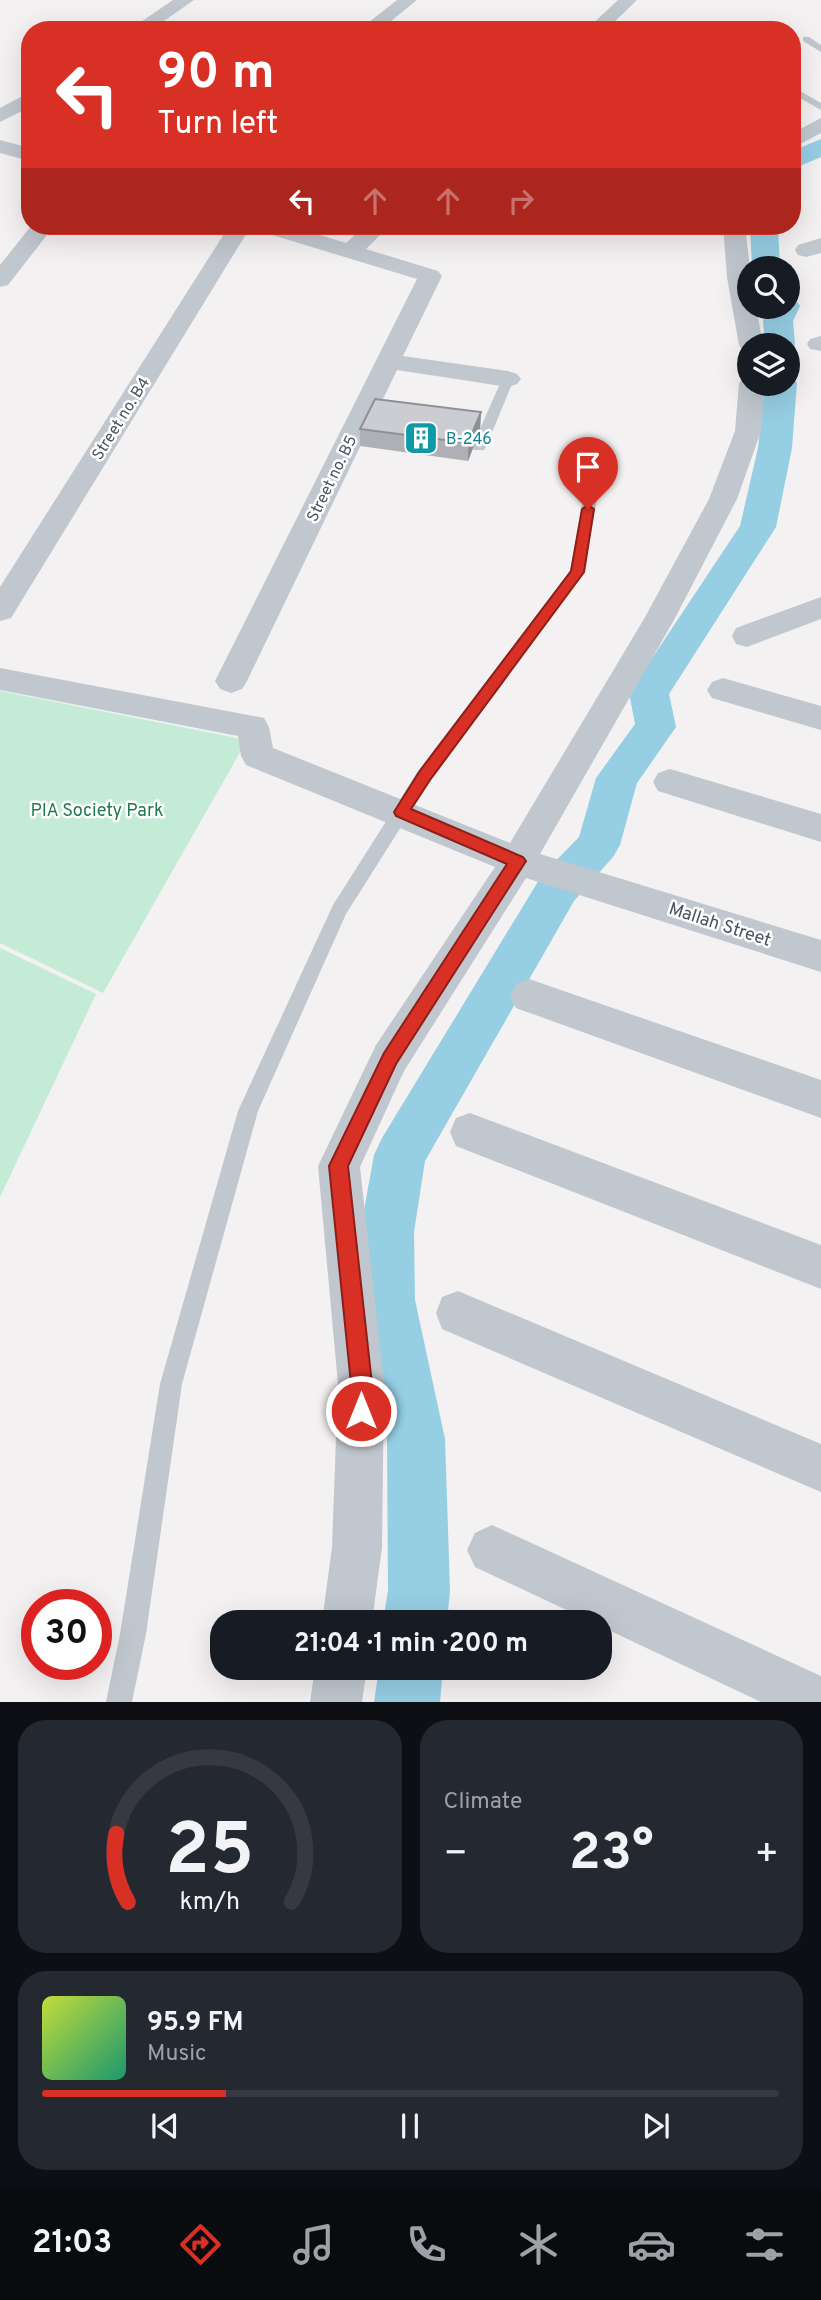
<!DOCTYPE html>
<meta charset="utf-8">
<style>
body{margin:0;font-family:Overpass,sans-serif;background:#242831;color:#f1f3f6;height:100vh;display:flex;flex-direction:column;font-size:26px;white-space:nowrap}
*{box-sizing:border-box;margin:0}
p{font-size:23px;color:#9ea1a6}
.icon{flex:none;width:38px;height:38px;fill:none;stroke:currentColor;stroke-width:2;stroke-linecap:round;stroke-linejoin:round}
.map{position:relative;height:1702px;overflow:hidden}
.panel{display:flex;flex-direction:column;gap:18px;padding:18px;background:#0d0f14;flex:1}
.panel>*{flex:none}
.guide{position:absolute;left:21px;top:21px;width:780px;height:214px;border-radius:28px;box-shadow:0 7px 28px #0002;background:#d93025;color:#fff;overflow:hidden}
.buttons{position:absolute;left:737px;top:256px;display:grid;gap:14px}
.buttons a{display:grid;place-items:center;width:63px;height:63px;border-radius:50%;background:#171b24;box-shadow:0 7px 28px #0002;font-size:35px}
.speed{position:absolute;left:21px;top:1589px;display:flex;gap:14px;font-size:35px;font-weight:700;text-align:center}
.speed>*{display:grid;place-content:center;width:91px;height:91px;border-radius:50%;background:#171b24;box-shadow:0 7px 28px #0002;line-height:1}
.speed .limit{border:10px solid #d22;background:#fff;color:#111}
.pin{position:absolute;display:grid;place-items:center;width:60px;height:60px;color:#fff;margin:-72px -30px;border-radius:50% 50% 50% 0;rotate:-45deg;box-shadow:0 0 7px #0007}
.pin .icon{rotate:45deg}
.me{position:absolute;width:77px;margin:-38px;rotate:0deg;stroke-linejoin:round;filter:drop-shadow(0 0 5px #0008)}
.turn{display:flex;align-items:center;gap:24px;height:147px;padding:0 21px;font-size:32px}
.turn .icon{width:91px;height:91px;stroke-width:2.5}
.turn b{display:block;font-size:49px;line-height:60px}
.lanes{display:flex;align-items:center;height:66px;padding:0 21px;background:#0003;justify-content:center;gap:35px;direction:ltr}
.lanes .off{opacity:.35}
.big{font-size:52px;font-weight:700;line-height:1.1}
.panel .tile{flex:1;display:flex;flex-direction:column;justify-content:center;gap:10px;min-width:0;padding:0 24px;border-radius:28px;background:#242831}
.panel .dial{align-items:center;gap:0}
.dial svg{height:182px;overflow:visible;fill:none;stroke:#363941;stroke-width:7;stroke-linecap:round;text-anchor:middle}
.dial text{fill:#f1f3f6;stroke:none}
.song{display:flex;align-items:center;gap:21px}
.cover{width:84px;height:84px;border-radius:10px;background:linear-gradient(135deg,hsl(70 70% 55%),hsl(160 70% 35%))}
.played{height:7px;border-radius:4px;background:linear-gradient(90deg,#d93025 25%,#363941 25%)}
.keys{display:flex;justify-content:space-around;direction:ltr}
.heat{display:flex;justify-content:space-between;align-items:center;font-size:38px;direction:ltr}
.panel .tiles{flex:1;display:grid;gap:18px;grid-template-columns:1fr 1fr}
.tile:last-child{grid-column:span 2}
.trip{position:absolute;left:210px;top:1610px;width:402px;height:70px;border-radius:28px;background:#171b24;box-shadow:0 7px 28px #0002;font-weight:700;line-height:70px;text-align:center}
.menu{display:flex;height:112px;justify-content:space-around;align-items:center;background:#090b0e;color:#9ea1a6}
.menu .icon{width:49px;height:49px}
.menu .current{color:#d93025}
.menu b{font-size:32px;color:#f1f3f6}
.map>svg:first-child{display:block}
.green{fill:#c4ebd6}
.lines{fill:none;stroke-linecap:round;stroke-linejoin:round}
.canal{fill:#96cee4;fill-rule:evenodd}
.service{fill:#c0c7ce;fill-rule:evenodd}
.minor{fill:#c0c7ce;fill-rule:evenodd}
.wall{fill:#afb0b5}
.shaded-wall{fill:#8e9094}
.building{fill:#cbcdd3;stroke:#8e9094;stroke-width:2}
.route{fill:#d93025;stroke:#8d1f18;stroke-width:2}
.labels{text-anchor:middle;stroke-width:5;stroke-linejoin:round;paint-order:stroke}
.far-street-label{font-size:16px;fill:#4a525c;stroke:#fff}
.far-culture-label{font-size:16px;fill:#0d838f;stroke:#fff;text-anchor:start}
.park-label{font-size:18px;fill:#217853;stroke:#fff}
.street-label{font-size:18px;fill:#4a525c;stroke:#fff}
</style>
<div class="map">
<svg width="821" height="1702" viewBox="0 0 821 1702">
<rect width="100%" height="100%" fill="#f3f1f1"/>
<path class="green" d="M0 691 247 740 103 993 0 943Z
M0 948 96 994 0 1197Z"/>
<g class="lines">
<path class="canal" d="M821 139V157L793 169V151Z
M750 226H778L780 268H752Z
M788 298 796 300 800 306 793 321 795 345 788 352V345H765L763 321 770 306H788Z
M788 375 792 376 797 383 792 448 776 527 669 694 676 727 637 783 620 845 613 857 574 901 425 1161 414 1232 415 1300 445 1439 450 1590 447 1622H383L388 1590 387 1439 359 1300 360 1232 374 1155 382 1138 542 875 579 837 596 778 635 724 629 693 740 526 758 448 765 383H788Z
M379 1668H443L440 1702H374Z"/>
<path class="service" d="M803 37H809L821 45V52L803 41Z
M793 87 821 103V110L793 94Z
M508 375 514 379 486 447 484 450H474L472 447 502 379Z
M592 484 599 488 584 572 430 781 346 914 258 1111 182 1384 146 1634 132 1702H106L120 1634 160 1384 238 1111 333 905 418 771 570 571 585 488Z"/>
<path class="minor" d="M173 0H194L151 30H129Z
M397 0H417L380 30H359Z
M618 0H637L606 30H586Z
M30 92V107L0 122V108Z
M821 118V133L793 148V133Z
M0 140 30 148V161L0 153Z
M31 226H54L8 285 0 287V265Z
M229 226H251L11 618 0 621V587Z
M256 226H290L346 243 365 226H389L366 249 438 271 442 276 403 356 508 371 517 374 521 379 517 384 508 387 397 370 247 681 242 689 231 693 220 689 215 681 417 279 259 231Z
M723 226H745L750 268 749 306H756L763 345H749V352L742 350 739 345 727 277Z
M821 238V253L806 257 798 255 795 250 798 245Z
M821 336V351L810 349 807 344 810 339Z
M749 376V383H765L761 431 737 499 674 620 540 854 821 940V972L526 878 404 1071 360 1167 384 1384 382 1547 372 1622H322L332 1547 338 1384 318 1166 376 1045 495 867 246 765 241 756 238 736 0 690V668L264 718 269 727 273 748 510 843 644 619 709 499 735 431 739 383 743 378Z
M821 597V619L747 647 736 644 732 636 736 628Z
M723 678 821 706V730L712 698 707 690 712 682Z
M670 769 821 814V842L658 791 653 782 658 773Z
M529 979 821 1080V1118L516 1008 510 996 516 984Z
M470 1113 821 1245V1289L456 1146 450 1132 456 1118Z
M458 1291 821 1444V1492L442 1329 436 1313 442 1297Z
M492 1525 821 1676V1702H761L600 1626V1622H592L475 1567 467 1550 475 1533Z
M315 1668H367L362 1702H310Z"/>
</g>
<path class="wall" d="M481 412 480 430 468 461 360 446V429Z"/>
<path class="shaded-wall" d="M481 412 480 430 468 461V443Z"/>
<path class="building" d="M375 399 481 412 468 443 360 429Z"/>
<path class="route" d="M588 505 594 509 584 572 430 780 411 809 523 857 526 861 396 1064 348 1166 372 1384 371 1411 368 1419 361 1422 353 1419 350 1411 351 1384 329 1166 384 1053 507 864 396 816 394 812 419 772 571 571 582 509Z"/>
<defs>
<g id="building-square" transform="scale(1.75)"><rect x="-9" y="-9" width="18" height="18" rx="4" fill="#0f9aa8" stroke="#fff"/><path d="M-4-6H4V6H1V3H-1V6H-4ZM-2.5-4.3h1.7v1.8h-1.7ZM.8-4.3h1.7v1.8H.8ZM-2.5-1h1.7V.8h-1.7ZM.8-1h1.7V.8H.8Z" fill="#fff"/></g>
</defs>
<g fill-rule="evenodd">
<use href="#building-square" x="421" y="438"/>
</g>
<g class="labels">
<g class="far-street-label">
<text transform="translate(120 418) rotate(-58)" y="6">Street no. B4</text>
<text transform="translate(331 478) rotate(-64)" y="6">Street no. B5</text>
</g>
<g class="far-culture-label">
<text x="446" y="444">B-246</text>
</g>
<g class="park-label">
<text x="97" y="816">PIA Society Park</text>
</g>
<g class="street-label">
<text transform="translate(720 924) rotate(18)" y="6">Mallah Street</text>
</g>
</g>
</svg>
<div class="buttons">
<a><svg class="icon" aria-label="search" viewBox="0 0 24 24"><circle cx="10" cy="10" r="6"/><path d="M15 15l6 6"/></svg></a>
<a><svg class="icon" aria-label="layers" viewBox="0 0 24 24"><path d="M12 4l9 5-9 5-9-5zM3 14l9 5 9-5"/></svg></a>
</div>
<div class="speed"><div class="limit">30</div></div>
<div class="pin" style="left:588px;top:509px;background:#d93025"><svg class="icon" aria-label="arrive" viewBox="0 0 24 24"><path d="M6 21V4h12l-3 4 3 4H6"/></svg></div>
<svg class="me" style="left:361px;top:1411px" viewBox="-20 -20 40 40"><circle r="17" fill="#d93025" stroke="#fff" stroke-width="3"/><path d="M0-11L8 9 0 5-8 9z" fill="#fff"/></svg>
<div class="trip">21:04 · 1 min · 200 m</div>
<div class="guide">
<div class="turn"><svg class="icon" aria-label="left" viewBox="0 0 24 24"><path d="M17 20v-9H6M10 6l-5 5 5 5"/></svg><div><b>90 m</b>Turn left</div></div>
<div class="lanes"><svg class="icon" aria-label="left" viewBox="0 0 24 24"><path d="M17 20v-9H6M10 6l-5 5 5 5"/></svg><svg class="icon off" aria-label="ahead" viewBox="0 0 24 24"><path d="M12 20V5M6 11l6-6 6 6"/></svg><svg class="icon off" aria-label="ahead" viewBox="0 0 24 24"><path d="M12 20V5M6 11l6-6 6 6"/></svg><svg class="icon off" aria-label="right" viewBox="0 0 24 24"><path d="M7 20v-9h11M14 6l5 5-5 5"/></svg></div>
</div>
</div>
<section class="panel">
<div class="tiles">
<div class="tile dial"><svg viewBox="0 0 100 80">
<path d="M14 69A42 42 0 1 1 86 69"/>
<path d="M14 69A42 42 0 0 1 9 39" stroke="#d93025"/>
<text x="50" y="56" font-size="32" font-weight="700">25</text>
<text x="50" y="72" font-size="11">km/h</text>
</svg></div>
<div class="tile"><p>Climate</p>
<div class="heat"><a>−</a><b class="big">23°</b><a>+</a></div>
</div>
<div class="tile">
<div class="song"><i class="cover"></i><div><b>95.9 FM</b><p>Music</p></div></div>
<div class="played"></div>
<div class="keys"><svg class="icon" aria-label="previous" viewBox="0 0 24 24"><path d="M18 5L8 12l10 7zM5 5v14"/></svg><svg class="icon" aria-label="pause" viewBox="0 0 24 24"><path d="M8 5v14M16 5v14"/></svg><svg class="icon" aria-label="next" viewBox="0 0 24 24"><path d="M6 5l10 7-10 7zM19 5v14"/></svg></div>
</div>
</div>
</section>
<nav class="menu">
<b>21:03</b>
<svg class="icon current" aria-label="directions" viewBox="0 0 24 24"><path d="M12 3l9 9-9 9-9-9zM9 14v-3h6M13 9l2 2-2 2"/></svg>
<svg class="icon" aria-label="music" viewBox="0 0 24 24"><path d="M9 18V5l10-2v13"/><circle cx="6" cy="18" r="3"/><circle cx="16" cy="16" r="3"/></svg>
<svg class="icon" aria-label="phone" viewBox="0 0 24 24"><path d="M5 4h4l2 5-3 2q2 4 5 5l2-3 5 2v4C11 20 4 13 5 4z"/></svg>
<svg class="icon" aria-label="climate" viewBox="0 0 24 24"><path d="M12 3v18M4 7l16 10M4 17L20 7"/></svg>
<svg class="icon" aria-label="car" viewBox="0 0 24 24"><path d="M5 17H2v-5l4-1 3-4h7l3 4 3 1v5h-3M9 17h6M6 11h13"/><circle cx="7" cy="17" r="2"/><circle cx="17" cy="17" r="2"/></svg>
<svg class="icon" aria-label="filters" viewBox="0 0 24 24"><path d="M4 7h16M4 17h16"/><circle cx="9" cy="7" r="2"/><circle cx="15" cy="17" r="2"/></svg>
</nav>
